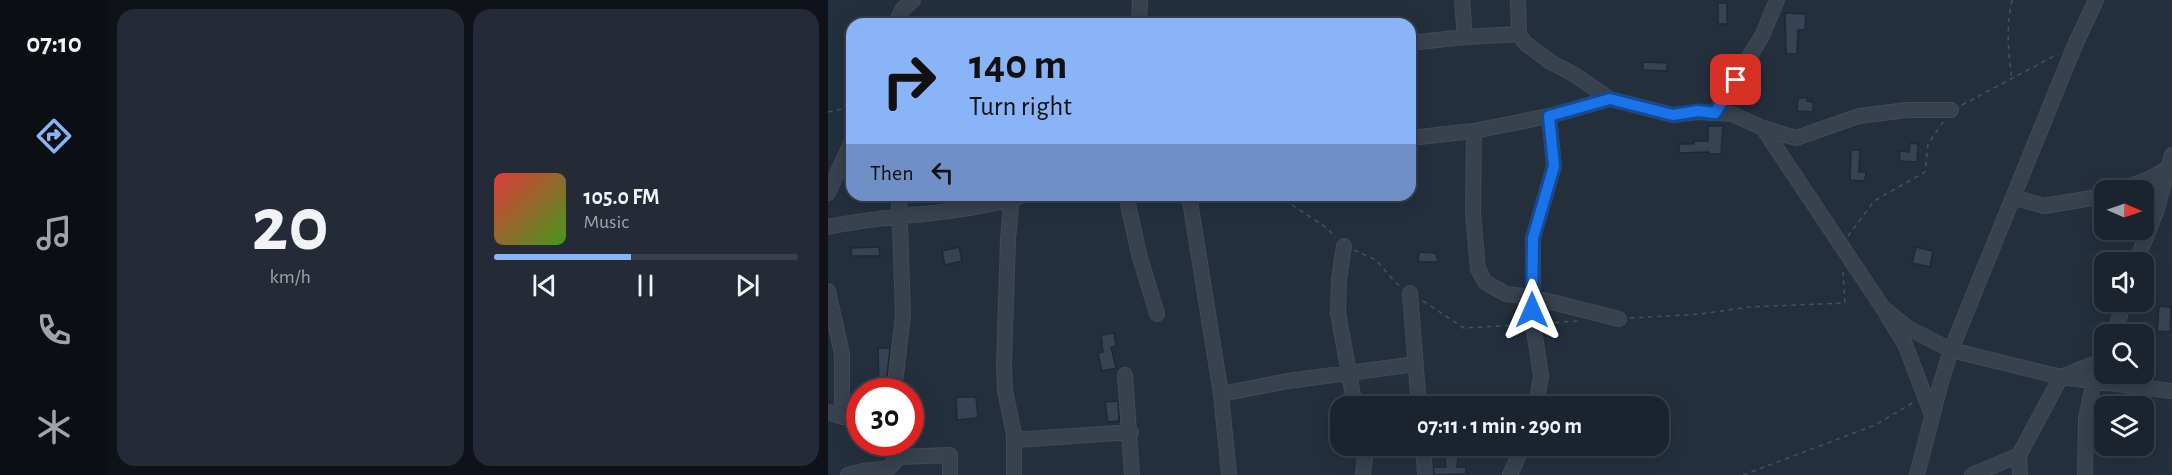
<!DOCTYPE html>
<meta charset="utf-8">
<style>
body{margin:0;font-family:"Alegreya Sans",sans-serif;background:#242b36;color:#f1f3f6;height:100vh;display:flex;flex-direction:column;font-size:22px;white-space:nowrap}
*{box-sizing:border-box;margin:0}
p{font-size:20px;color:#a0a4aa}
.icon{flex:none;width:33px;height:33px;fill:none;stroke:currentColor;stroke-width:2;stroke-linecap:round;stroke-linejoin:round}
.map{position:relative;flex:1;overflow:hidden}
.side{display:flex;flex-direction:column;gap:9px;padding:9px;background:#0f1319;width:720px}
.side>*{flex:none}
.guide{position:absolute;left:18px;top:18px;width:570px;height:183px;border-radius:18px;box-shadow:0 3px 15px #0003,0 0 0 2px #39404a;background:#8ab4f8;color:#111;overflow:hidden}
.needle{width:39px;rotate:92deg}
.fabs{position:absolute;left:1266px;top:180px;display:grid;gap:12px}
.fabs a{display:grid;place-items:center;width:60px;height:60px;border-radius:12px;background:#1b232e;box-shadow:0 3px 15px #0003,0 0 0 2px #39404a;font-size:30px}
.speed{position:absolute;left:18px;top:378px;display:flex;gap:12px;font-size:30px;font-weight:700;text-align:center}
.speed>*{display:grid;place-content:center;width:78px;height:78px;border-radius:50%;background:#1b232e;box-shadow:0 3px 15px #0003,0 0 0 2px #39404a;line-height:1}
.speed .limit{border:9px solid #d22;background:#fff;color:#111}
.pin{position:absolute;display:grid;place-items:center;width:51px;height:51px;color:#fff;margin:-26px;border-radius:12px;box-shadow:0 3px 9px #0006}
.me{position:absolute;width:66px;margin:-33px;rotate:0deg;stroke-linejoin:round;filter:drop-shadow(0 0 4px #0008)}
.turn{display:flex;align-items:center;gap:21px;height:126px;padding:0 24px;font-size:27px}
.turn .icon{width:78px;height:78px;stroke-width:2.5}
.turn b{display:block;font-size:42px;line-height:51px}
.then{display:flex;align-items:center;height:57px;padding:0 24px;background:#0003;gap:12px;font-size:22px}
.side .widget{flex:1;display:flex;flex-direction:column;justify-content:center;gap:9px;min-width:0;padding:0 21px;border-radius:18px;background:#242b36}
.side .dial{align-items:center;gap:0}
.dial b{font-size:78px;line-height:1}
.song{display:flex;align-items:center;gap:18px}
.cover{width:72px;height:72px;border-radius:9px;background:linear-gradient(135deg,hsl(0 70% 55%),hsl(100 70% 35%))}
.played{height:6px;border-radius:3px;background:linear-gradient(90deg,#8ab4f8 45%,#39404a 45%)}
.keys{display:flex;justify-content:space-around;direction:ltr}
.side .tiles{flex:1;display:grid;gap:9px;grid-template-columns:repeat(2,1fr)}
.trip{position:absolute;left:502px;top:396px;width:339px;height:60px;border-radius:18px;background:#1b232e;box-shadow:0 3px 15px #0003,0 0 0 2px #39404a;font-weight:600;line-height:60px;text-align:center}
main{display:flex;flex:1;min-height:0}
.tabs{display:flex;flex-direction:column;width:108px;justify-content:space-around;align-items:center;background:#0b0e12;color:#a0a4aa}
.tabs .icon{width:42px;height:42px}
.tabs .active{color:#8ab4f8}
.tabs b{font-size:27px;color:#f1f3f6}
.map>svg:first-child{display:block}
.building{fill:#364354;stroke:#1f2835;stroke-width:1.5}
.lines{fill:none;stroke-linecap:round;stroke-linejoin:round}
.minor-casing{stroke:#414a57;stroke-width:16}
.path{stroke:#3f5557;stroke-width:1.5;stroke-dasharray:4.5 4.5;stroke-linecap:butt}
.minor{stroke:#38414e;stroke-width:14}
.route-casing{stroke:#114b97;stroke-width:15}
.route{stroke:#1a73e8;stroke-width:10}
</style>
<main>
<nav class="tabs">
<b>07:10</b>
<svg class="icon active" aria-label="directions" viewBox="0 0 24 24"><path d="M12 3l9 9-9 9-9-9zM9 14v-3h6M13 9l2 2-2 2"/></svg>
<svg class="icon" aria-label="music" viewBox="0 0 24 24"><path d="M9 18V5l10-2v13"/><circle cx="6" cy="18" r="3"/><circle cx="16" cy="16" r="3"/></svg>
<svg class="icon" aria-label="phone" viewBox="0 0 24 24"><path d="M5 4h4l2 5-3 2q2 4 5 5l2-3 5 2v4C11 20 4 13 5 4z"/></svg>
<svg class="icon" aria-label="climate" viewBox="0 0 24 24"><path d="M12 3v18M4 7l16 10M4 17L20 7"/></svg>
</nav>
<section class="side">
<div class="tiles">
<div class="widget dial"><b>20</b><p>km/h</p></div>
<div class="widget">
<div class="song"><i class="cover"></i><div><b>105.0 FM</b><p>Music</p></div></div>
<div class="played"></div>
<div class="keys"><svg class="icon" aria-label="previous" viewBox="0 0 24 24"><path d="M18 5L8 12l10 7zM5 5v14"/></svg><svg class="icon" aria-label="pause" viewBox="0 0 24 24"><path d="M8 5v14M16 5v14"/></svg><svg class="icon" aria-label="next" viewBox="0 0 24 24"><path d="M6 5l10 7-10 7zM19 5v14"/></svg></div>
</div>
</div>
</section>
<div class="map">
<svg width="1344" height="475" viewBox="0 0 1344 475">
<rect width="100%" height="100%" fill="#242f3e"/>
<path class="building" d="M890 3H899V24H890Z
M957 13 978 14 977 30H970L969 54H958Z
M815 62 839 63V71L815 70Z
M970 98H979V101L985 102V112L969 111Z
M880 126H895L893 154H881V152L851 153V144H866V141H880Z
M1082 143 1090 144 1089 162 1071 161 1072 151 1081 152Z
M1023 150H1032L1031 172H1038L1037 181 1022 180Z
M51 247 52 256H23V248Z
M131 247 134 261 117 265 114 251Z
M1088 247 1105 251 1102 267 1084 263Z
M591 252 608 253 610 262H590Z
M1331 306 1343 307 1342 332 1329 331Z
M286 333 288 346 283 347 288 368 274 371 270 353 275 352 273 335Z
M1316 344 1327 345 1326 367H1316Z
M50 348H62L57 392H51Z
M128 397H148L150 418 129 420Z
M290 401 291 421 280 422 277 402Z
M617 457H630L629 467H638V474L606 475 605 467H618Z"/>
<g class="lines">
<g class="minor-casing">
<path id="minor" d="M634 0 637 37
M690 0 691 34 697 43 721 61 747 75 782 99 845 115 870 112 904 114 935 128 1055 308 1080 328 1123 350 1233 377 1344 391
M67 24 74 10 85 0
M311 24 312 0
M582 43 637 37 691 34
M887 113 934 36 949 0
M935 128 968 138 1031 116 1079 110H1123
M646 131 721 116 782 99
M582 138 646 131 645 213 650 269 657 282 678 294 704 297 791 319
M1291 190 1321 179 1339 169
M0 193 24 141
M184 195 180 239 176 366 177 391 186 434V475
M298 195 311 254 329 314
M361 195 393 394 401 475
M1185 197 1216 206 1276 196
M0 227C64 213 133 216 196 195
M516 246 511 279 510 313 527 406
M1308 262 1328 212 1344 155
M0 291 14 354V417
M582 293 591 406
M1059 315 1077 344 1104 415
M1286 334 1296 302
M297 375 304 475
M66 392 75 315 71 195
M393 394 460 381 588 364
M708 406 713 376 705 324V238L726 166 721 116
M0 412 14 417 32 415
M186 440 303 432
M68 442 71 457
M534 446 537 457 535 475
M595 446 597 475
M1191 455 1192 475
M20 475 35 471 61 468 71 457 122 455V475
M682 475 695 446
M1089 475 1112 386 1123 350 1247 45 1268 0
M1144 475 1191 455 1233 377 1276 360
M1257 475 1258 418 1266 381"/>
</g>
<path class="path" d="M1184 0C1178 27 1180 52 1184 79
M1134 105 1230 54
M0 112 24 107
M449 195 496 226 508 237
M1020 236 1046 201 1097 172 1100 144 1115 122
M526 250 548 260 567 282 573 287
M595 301 636 328 693 325
M802 318 872 314 921 307 1017 303 1015 272
M718 323 750 321
M915 475 1047 425 1086 402"/>
<use href="#minor" class="minor"/>
</g>
<g class="lines">
<g class="route-casing">
<path id="route" d="M704 310 705 238 726 166 721 116 782 99 845 115 870 111 887 113 908 80"/>
</g>
<use href="#route" class="route"/>
</g>
</svg>
<div class="fabs">
<a><svg class="needle" viewBox="-14 -14 28 28"><path d="M0-13l5 13h-10z" fill="#e53935"/><path d="M0 13l5-13h-10z" fill="#a0a4aa"/></svg></a>
<a><svg class="icon" aria-label="sound" viewBox="0 0 24 24"><path d="M4 9h4l5-4v14l-5-4H4zM17 9q2 3 0 6"/></svg></a>
<a><svg class="icon" aria-label="search" viewBox="0 0 24 24"><circle cx="10" cy="10" r="6"/><path d="M15 15l6 6"/></svg></a>
<a><svg class="icon" aria-label="layers" viewBox="0 0 24 24"><path d="M12 4l9 5-9 5-9-5zM3 14l9 5 9-5"/></svg></a>
</div>
<div class="speed"><div class="limit">30</div></div>
<div class="pin" style="left:908px;top:80px;background:#d93025"><svg class="icon" aria-label="arrive" viewBox="0 0 24 24"><path d="M6 21V4h12l-3 4 3 4H6"/></svg></div>
<svg class="me" style="left:704px;top:310px" viewBox="-20 -20 40 40"><path d="M0-17L14 15 0 8-14 15z" fill="#1a73e8" stroke="#fff" stroke-width="4"/></svg>
<div class="trip">07:11 · 1 min · 290 m</div>
<div class="guide">
<div class="turn"><svg class="icon" aria-label="right" viewBox="0 0 24 24"><path d="M7 20v-9h11M14 6l5 5-5 5"/></svg><div><b>140 m</b>Turn right</div></div>
<div class="then">Then<svg class="icon" aria-label="left" viewBox="0 0 24 24"><path d="M17 20v-9H6M10 6l-5 5 5 5"/></svg></div>
</div>
</div>
</main>
